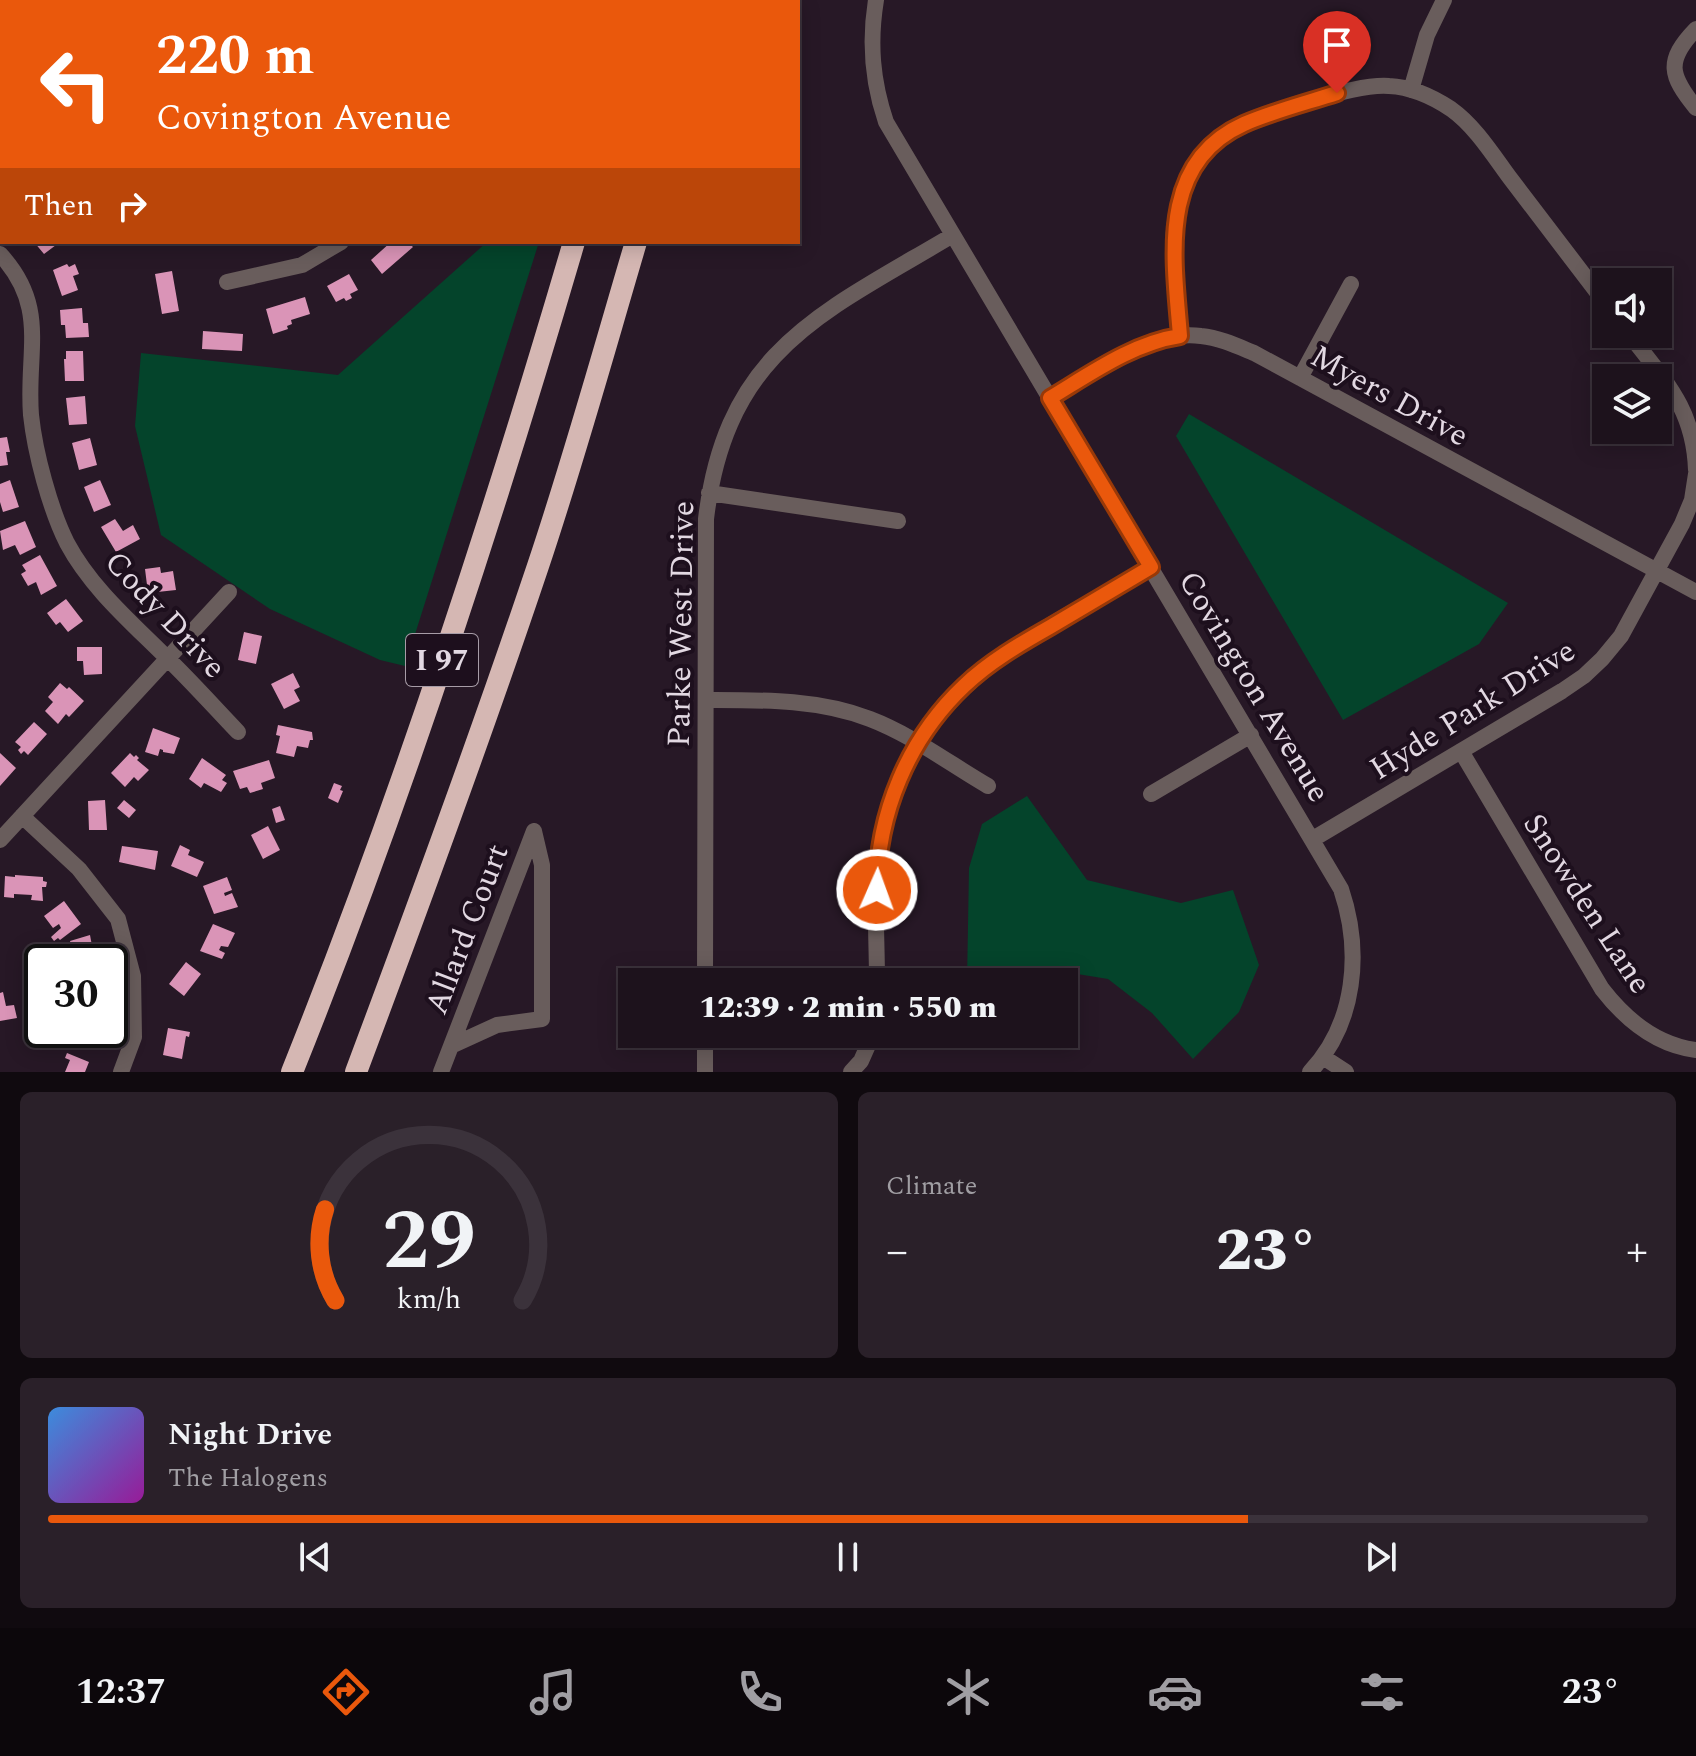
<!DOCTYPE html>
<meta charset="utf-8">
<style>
body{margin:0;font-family:Spectral,serif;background:#2a2029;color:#f1f3f6;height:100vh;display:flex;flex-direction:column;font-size:30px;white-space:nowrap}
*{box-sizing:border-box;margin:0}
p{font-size:26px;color:#a09ea3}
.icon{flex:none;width:44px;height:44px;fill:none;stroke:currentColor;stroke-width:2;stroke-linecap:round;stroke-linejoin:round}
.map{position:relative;height:1072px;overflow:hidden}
.sheet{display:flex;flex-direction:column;gap:20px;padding:20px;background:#100a0f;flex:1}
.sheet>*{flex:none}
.hud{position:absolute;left:0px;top:0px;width:800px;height:244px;box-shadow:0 4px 20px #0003,0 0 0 2px #3b323b;background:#ea580c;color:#fff;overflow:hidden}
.fabs{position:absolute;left:1592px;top:268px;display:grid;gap:16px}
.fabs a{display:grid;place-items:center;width:80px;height:80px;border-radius:0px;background:#1d121c;box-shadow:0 4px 20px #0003,0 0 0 2px #3b323b;font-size:40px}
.speed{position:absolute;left:24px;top:944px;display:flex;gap:16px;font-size:40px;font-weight:700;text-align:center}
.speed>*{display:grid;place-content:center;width:104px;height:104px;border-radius:50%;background:#1d121c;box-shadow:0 4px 20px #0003,0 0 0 2px #3b323b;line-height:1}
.speed .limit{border:4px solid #111;border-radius:12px;background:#fff;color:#111}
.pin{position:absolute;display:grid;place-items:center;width:68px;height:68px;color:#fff;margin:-82px -34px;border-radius:50% 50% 50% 0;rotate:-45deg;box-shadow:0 0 8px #0007}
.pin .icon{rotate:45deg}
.me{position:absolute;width:88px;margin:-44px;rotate:2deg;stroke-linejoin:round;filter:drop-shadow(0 0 6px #0008)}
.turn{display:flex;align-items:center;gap:28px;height:168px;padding:0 24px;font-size:36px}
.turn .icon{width:104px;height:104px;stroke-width:2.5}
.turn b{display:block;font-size:56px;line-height:68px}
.then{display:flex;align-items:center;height:76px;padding:0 24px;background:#0003;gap:16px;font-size:30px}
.big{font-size:60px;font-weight:800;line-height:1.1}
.sheet .tile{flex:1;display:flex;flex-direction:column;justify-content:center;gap:12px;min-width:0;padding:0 28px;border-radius:12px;background:#2a2029}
.sheet .dial{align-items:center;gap:0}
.dial svg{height:208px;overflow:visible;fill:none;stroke:#3b323b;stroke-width:7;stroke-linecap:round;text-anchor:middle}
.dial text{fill:#f1f3f6;stroke:none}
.song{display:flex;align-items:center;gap:24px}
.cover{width:96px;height:96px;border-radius:12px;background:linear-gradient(135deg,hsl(210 70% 55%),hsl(300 70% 35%))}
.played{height:8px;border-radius:4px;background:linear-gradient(90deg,#ea580c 75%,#3b323b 75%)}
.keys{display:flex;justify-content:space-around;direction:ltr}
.heat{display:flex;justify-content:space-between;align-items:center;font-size:44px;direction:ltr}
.sheet .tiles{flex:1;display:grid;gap:20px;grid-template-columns:1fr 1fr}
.tile:last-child{grid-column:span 2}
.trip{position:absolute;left:618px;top:968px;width:460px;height:80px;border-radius:0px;background:#1d121c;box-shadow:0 4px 20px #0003,0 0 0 2px #3b323b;font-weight:800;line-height:80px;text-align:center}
.tabs{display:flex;height:128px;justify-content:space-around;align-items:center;background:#0c070b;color:#a09ea3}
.tabs .icon{width:56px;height:56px}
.tabs .selected{color:#ea580c}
.tabs b{font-size:36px;color:#f1f3f6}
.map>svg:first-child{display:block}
.green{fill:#04442b}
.building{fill:#da94b7}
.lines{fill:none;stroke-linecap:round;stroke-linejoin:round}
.minor{stroke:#695d5c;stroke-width:16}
.highway{stroke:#d5b7b3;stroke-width:22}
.route-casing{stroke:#983908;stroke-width:20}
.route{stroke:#ea580c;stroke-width:14}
.labels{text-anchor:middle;stroke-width:8;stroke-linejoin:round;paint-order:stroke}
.shield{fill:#1d0f1d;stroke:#a79ca7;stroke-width:2}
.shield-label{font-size:30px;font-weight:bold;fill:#e2d8e2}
.street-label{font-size:32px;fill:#e2d8e2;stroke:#1d0f1d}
</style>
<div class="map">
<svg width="1696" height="1072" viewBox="0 0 1696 1072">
<rect width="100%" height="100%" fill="#271826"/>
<path class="green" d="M487 242H539L405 666 380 660 270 609 161 535 135 426 141 353 338 375Z
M1189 414 1508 603 1479 644 1343 720 1176 436Z
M1027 796 1087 880 1181 903 1233 890 1259 965 1239 1012 1193 1059 1152 1013 1108 979 1065 972 1048 982H967L969 868 982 824Z"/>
<path class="building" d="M34 242H60L44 254Z
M391 242H408L413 247 382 274 371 260Z
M67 264 69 267 75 264 79 274 73 276 78 290 62 296 53 270Z
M172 271 179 311 162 314 155 274Z
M349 274 358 290 350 294 352 298 346 301 344 298 336 302 327 286Z
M305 297 310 314 291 320 292 324 287 326 288 329 273 334 266 309Z
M82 308 83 323H88L89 337 66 338 65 325H61L60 310Z
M203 331 243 334 242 351 202 349Z
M66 351H83L84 381H65L64 359H66Z
M85 396 87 424 69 425 66 398Z
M7 437 10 452H6L8 465 0 466V438Z
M90 438 97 465 79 470 72 443Z
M10 480 19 507 3 512 0 502V484Z
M100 480 111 505 94 512 84 487Z
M115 519 123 531 133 525 140 539 116 552 101 527Z
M25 521 36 547 20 555 15 545 3 550 0 531Z
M40 555 57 586 41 595 36 582 28 586 21 574 26 571 22 565Z
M160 567 161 573 173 571 176 590 148 593 145 569Z
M66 599 83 621 68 632 60 622 56 625 47 613Z
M244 632 262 636 256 664 238 660Z
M77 647H102V674L84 675 83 661H77Z
M293 673 300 687 294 690 300 701 284 709 271 684Z
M60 683 67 689 69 687 84 701 69 717 66 714 58 724 45 711 53 702 48 697Z
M34 722 47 734 28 755 24 751 21 754 18 750 21 747 15 742Z
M278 725 312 732 313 740H310L308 748 297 746 294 757 276 753 280 736 276 735Z
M153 728 180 738 174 754 163 752V750L160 749 158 756 145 752Z
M0 753 16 768 0 786Z
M130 753 134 757 136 755 139 758 137 760 149 770 138 781 134 777 125 787 111 773Z
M202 758 226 775 222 780 227 783 221 792 204 783 201 788 189 779Z
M269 760 275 778 261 783 263 789 250 793 247 787 240 789 233 771Z
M334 783 342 786 340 790 343 791 338 803 328 798Z
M105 800 107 830H89L88 801Z
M124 800 136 810 129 818 117 808Z
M280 806 285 820 276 823 272 809Z
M268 826 280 850 263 859 251 835Z
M180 845 190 850 188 855 204 862 197 877 171 866Z
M122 846 158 851 155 870 119 862Z
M15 875 43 877V881L47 882 46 887H42L43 901 31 900 32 895 14 894V898L4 897 5 876 15 877Z
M227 877 232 890 224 893 225 896 232 893 238 907 214 914 203 886Z
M64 901 81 924 60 940 58 938 54 941 51 937 61 928 59 924 53 928 44 916Z
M213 924 235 933 228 947 221 946 219 950 225 953 222 959 200 951Z
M90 935 95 962H76L70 941Z
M186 962 201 974 184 996 169 984Z
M36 963 42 966V988L37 989 36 985 32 986 27 968Z
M3 992 6 1006 14 1005 17 1018 0 1021V993Z
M168 1028 190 1032 189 1037 186 1036 182 1059 163 1055Z
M79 1030H98L94 1047 76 1043Z
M67 1053 89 1062 85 1072H65L70 1060 65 1058Z"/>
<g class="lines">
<path class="minor" d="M876 0C869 43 872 81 886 122L1341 889C1362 951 1356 1023 1310 1072
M31 2 32 0
M459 2 460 0
M1696 29C1665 61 1670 76 1696 108
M1411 90 1427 35 1444 0
M0 108 2 104
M0 254C49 307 26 351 31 415 35 453 50 509 67 543 91 588 131 622 166 657 191 681 214 707 238 732
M227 282 302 265 341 242
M1629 334C1664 380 1694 408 1696 470
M1180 336C1176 285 1163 227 1188 180 1197 162 1210 145 1227 134 1253 116 1357 83 1389 86 1410 87 1433 97 1451 109 1475 126 1493 155 1510 178 1542 220 1574 262 1606 304
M1300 378 1351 284
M1050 398C1093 372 1149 329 1201 336 1220 338 1237 346 1254 353L1696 592
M709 493 898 521
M706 700C762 700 818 699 870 719 912 735 950 764 988 786
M1461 751 1602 989C1626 1020 1656 1045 1696 1050
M1151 794 1251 735
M22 816 79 869 118 919 133 976 134 1037 121 1072
M1313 839 1562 691 1584 676 1602 659 1621 636 1682 524 1692 500 1696 474
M0 840 229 592
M705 982 706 519C726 350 822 313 953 235
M877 982C877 942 874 900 877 860 879 838 886 816 893 795 937 673 1047 629 1151 567
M705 1034V1072
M451 1046 497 1025 542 1019V865L534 831
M1323 1057 1346 1072
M441 1072 534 831
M851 1072 861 1061 873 1034"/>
<path class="highway" d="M639 2 640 0
M702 2V0
M292 1072C401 801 492 522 574 242
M356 1072C419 904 481 736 538 566 574 459 604 350 636 242"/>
</g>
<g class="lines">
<g class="route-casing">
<path id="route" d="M877 890C877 814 908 739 964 686 989 662 1020 644 1050 627 1084 607 1117 587 1151 567L1050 398C1090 374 1133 343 1180 336 1174 259 1157 163 1244 124 1274 111 1306 103 1337 93"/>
</g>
<use href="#route" class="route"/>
</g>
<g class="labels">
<rect class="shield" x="406" y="634" width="72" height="52" rx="6"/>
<g class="shield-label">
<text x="442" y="670">I 97</text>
</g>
<g class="street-label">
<text transform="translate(1390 395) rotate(29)" y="11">Myers Drive</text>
<text transform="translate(166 614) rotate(47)" y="11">Cody Drive</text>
<text transform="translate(680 624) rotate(-89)" y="11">Parke West Drive</text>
<text transform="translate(1255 686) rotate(59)" y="11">Covington Avenue</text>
<text transform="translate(1472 709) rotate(-32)" y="11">Hyde Park Drive</text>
<text transform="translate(1588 903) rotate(57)" y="11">Snowden Lane</text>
<text transform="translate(466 929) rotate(-69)" y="11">Allard Court</text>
</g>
</g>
</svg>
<div class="fabs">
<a><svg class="icon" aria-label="sound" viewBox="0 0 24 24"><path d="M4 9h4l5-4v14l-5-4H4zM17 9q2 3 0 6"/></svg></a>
<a><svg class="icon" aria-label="layers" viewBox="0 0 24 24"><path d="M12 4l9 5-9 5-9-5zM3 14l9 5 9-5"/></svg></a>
</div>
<div class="speed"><div class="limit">30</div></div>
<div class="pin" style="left:1337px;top:93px;background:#d93025"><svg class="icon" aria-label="arrive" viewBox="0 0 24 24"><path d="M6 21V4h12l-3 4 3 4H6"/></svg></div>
<svg class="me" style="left:877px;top:890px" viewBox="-20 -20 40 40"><circle r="17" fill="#ea580c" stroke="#fff" stroke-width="3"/><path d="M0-11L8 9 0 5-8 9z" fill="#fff"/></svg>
<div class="trip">12:39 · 2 min · 550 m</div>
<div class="hud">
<div class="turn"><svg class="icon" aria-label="left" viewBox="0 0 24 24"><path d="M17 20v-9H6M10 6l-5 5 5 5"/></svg><div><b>220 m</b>Covington Avenue</div></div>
<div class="then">Then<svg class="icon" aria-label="right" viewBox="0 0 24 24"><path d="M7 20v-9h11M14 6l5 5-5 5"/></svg></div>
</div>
</div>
<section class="sheet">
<div class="tiles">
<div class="tile dial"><svg viewBox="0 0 100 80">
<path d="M14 69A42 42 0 1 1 86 69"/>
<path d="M14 69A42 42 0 0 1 10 34" stroke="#ea580c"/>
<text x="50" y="56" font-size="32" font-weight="700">29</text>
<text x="50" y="72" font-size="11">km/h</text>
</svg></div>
<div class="tile"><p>Climate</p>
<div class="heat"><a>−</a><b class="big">23°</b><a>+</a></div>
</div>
<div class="tile">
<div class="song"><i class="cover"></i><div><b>Night Drive</b><p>The Halogens</p></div></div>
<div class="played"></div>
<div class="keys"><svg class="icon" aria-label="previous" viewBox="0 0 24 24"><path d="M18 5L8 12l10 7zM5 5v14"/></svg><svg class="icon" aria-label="pause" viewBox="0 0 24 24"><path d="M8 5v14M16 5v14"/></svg><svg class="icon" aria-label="next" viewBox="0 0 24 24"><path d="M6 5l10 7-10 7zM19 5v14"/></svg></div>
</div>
</div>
</section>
<nav class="tabs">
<b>12:37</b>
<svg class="icon selected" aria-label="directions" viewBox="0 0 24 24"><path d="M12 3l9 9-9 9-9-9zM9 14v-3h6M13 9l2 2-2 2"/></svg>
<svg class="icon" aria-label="music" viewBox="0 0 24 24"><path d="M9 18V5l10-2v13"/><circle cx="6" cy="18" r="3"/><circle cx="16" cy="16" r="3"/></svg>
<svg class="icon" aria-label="phone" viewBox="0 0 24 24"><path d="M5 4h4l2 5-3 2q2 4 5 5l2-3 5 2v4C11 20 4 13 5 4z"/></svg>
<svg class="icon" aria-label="climate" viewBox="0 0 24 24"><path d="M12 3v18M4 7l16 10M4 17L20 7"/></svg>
<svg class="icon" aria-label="car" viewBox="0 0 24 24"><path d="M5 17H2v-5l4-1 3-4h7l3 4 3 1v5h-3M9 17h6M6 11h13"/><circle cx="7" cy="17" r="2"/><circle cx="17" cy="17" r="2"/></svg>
<svg class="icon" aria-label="filters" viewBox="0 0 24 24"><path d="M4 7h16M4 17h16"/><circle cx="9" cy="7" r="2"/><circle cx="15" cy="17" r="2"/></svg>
<b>23°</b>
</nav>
